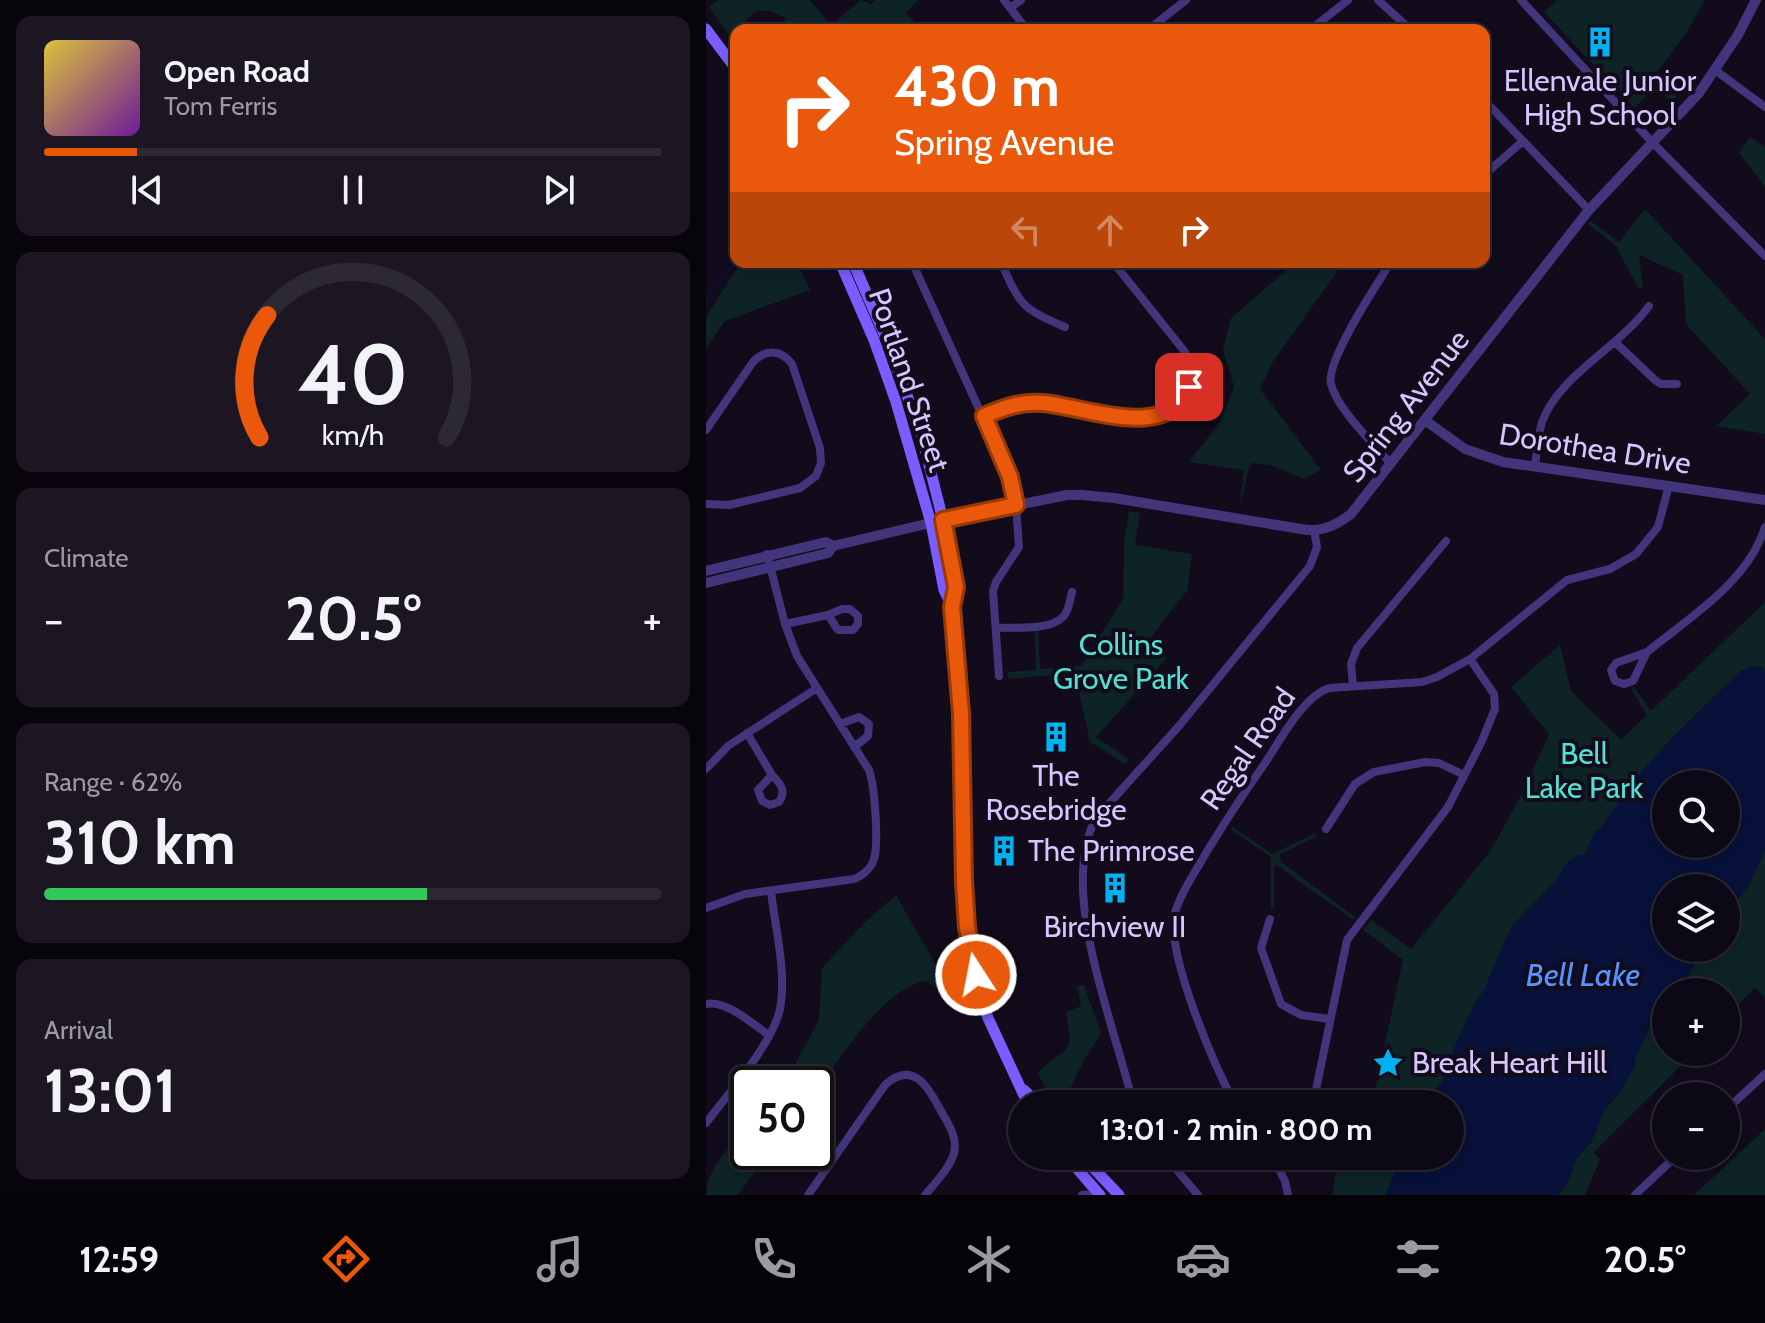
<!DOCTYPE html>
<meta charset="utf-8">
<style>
body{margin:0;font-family:Cabin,sans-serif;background:#1b1622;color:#f1f3f6;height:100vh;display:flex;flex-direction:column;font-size:30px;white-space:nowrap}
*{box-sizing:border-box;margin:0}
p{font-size:26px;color:#9a9aa0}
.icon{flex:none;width:44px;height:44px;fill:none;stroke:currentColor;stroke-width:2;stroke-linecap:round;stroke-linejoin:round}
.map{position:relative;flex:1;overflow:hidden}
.side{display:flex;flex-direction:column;gap:16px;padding:16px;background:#07040c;width:706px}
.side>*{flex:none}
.banner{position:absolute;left:24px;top:24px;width:760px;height:244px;border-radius:16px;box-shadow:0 4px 12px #0003,0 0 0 2px #2d2934;background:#ea580c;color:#fff;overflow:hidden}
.buttons{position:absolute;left:946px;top:770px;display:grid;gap:16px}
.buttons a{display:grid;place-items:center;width:88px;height:88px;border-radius:50%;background:#0d0815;box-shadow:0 4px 12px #0003,0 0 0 2px #2d2934;font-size:40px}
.speed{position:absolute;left:24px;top:1066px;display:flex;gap:16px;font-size:40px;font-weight:700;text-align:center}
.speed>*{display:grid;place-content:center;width:104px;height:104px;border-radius:50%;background:#0d0815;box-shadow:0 4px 12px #0003,0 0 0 2px #2d2934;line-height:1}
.speed .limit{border:4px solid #111;border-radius:12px;background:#fff;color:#111}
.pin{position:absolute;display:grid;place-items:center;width:68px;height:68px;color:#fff;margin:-34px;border-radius:16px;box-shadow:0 4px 12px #0006}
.me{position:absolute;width:88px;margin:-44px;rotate:349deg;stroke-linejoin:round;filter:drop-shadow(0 0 6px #0008)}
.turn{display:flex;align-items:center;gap:28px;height:168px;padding:0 32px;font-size:36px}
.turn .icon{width:104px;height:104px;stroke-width:2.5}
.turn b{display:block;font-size:56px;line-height:68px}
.lanes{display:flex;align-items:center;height:76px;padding:0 32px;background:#0003;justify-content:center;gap:40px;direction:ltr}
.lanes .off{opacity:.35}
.big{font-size:60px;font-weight:700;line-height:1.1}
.side .tile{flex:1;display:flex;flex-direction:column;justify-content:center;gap:12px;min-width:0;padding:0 28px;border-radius:16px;background:#1b1622}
.side .dial{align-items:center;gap:0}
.dial svg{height:208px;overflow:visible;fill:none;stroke:#2d2934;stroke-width:7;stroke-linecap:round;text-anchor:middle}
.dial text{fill:#f1f3f6;stroke:none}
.song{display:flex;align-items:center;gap:24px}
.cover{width:96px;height:96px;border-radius:12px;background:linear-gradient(135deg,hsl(50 70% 55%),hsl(280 70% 35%))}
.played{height:8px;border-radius:4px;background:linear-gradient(90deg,#ea580c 15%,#2d2934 15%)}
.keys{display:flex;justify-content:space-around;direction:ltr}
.heat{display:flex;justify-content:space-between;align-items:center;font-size:44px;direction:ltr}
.charge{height:12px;border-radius:6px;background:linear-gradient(90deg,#34c759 62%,#2d2934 0)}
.trip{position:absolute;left:302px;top:1090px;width:456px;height:80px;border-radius:40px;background:#0d0815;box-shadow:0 4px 12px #0003,0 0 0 2px #2d2934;font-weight:700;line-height:80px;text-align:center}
.dock{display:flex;height:128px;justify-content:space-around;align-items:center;background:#050308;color:#9a9aa0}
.dock .icon{width:56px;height:56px}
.dock .selected{color:#ea580c}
.dock b{font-size:36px;color:#f1f3f6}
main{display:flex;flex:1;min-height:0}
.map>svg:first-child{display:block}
.green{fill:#0e2326}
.water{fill:#071139;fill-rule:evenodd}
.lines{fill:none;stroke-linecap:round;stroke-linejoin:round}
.stream{stroke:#071139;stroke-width:2}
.minor{stroke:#43357c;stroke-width:8}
.tertiary{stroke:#43357c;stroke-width:10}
.secondary{stroke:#7b5dff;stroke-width:11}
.route-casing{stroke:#983908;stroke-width:20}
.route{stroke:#ea580c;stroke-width:14}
.labels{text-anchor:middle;stroke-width:8;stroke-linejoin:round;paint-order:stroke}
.poi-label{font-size:30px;fill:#d6c6ff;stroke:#110b1c}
.street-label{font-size:30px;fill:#d6c6ff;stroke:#110b1c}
.park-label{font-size:30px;fill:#51e0d3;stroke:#110b1c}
.water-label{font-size:32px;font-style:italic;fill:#5494ff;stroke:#110b1c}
</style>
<main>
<section class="side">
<div class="tile">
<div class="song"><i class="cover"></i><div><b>Open Road</b><p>Tom Ferris</p></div></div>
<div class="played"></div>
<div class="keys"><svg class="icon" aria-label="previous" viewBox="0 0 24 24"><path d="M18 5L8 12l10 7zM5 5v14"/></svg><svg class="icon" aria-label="pause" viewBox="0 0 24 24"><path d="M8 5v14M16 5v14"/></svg><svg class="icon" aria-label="next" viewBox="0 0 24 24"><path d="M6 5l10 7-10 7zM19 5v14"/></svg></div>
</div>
<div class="tile dial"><svg viewBox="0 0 100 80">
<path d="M14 69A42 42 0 1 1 86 69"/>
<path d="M14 69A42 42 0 0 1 17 22" stroke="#ea580c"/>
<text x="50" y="56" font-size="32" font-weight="700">40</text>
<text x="50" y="72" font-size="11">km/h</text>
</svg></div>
<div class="tile"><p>Climate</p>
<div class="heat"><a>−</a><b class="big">20.5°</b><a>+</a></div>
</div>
<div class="tile"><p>Range · 62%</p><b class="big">310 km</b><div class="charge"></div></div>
<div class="tile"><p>Arrival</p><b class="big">13:01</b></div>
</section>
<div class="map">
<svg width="1059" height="1195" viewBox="0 0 1059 1195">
<rect width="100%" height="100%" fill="#110b1c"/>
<path class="green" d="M12 0H104L125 26 154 0 165 4 169 0H212L200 13 216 28 214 30H73L80 18 64 11H51L23 35 3 7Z
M851 0H999L982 30 950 74 971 97 966 103 950 86 928 108 838 12Z
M1044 137 1059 147V187L1033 153Z
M939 209 1059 339V434L1010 426 1044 394 980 324 977 275 933 255 937 287 932 288 910 246 882 224 885 221 913 242Z
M35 262H91L104 290 19 321 0 348V317Z
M590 262H638L566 363 554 389 615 470 598 479 564 465 546 463 542 471 533 513 538 470 483 462 514 422 528 387 517 350 525 318Z
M423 511 434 513 429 545 486 554 481 591 441 642 461 658 390 737 423 759 419 764 384 742 369 673 302 679V672L330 670 329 630H332L334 669 375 666 417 599 418 544Z
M1059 602V670L1051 666 1035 671 970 734 930 778 894 829 889 831 879 854 870 856 859 865 850 881 808 924 799 940 778 991 771 1000 751 1041 739 1077 721 1104H666L697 960 657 930 665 920 705 949 785 850 819 788 843 734 805 687 854 645 865 691 915 740 941 715 925 689 928 687 945 711Z
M527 827 566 854 610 833 611 836 573 855 575 862 649 917 647 920 572 866H568V909H565V857L525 830Z
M1059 850V998L1049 987 1020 1018V992H973L998 948H1020V915L1042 886Z
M190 895 231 967 238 993 219 981C177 989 135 1058 110 1091V1084H74L87 1068 113 1020 116 968 160 921Z
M378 985 395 1033 377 1062 357 1104H347L332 1073C360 1044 369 1060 360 1012L375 1006 371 986Z
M960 1007V1052H989L888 1152 894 1159 879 1195H852L862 1181 870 1159 885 1142 898 1110 911 1096 929 1065V1059L947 1020Z
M42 1125V1152H63L32 1195H0C0 1168 26 1146 42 1125Z
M1059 1129V1195H988Z
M642 1156H695L680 1195H626L630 1172Z"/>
<path class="water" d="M1051 666 1059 670V850L1042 886 1020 915V888H960V948H998L973 992H960V1007L947 1020 929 1059V1065L911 1096 898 1110 885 1142 870 1159 862 1181 852 1195H680L695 1156H744V1104H721L739 1077 751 1041 771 1000 778 991 799 940 808 924 850 881 859 865 870 856 879 854 889 831 894 829 930 778 970 734 1035 671ZM960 784H1020V844H960Z"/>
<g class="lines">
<path class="stream" d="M149 30 153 25
M0 300 30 260"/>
<path class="minor" d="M298 0 321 30
M672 0 705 30
M815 0 946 142 1059 256
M304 8 315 0
M442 30 480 0
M604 30 642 0
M1009 70 1059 107
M778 100 883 210
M778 175 817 141
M206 262 304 477 310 505 313 547 290 582 287 591 293 676
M295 262C314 305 315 308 359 327
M910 343 950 381 955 384H971
M278 416 306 405 337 403 438 419 465 412 475 403 483 387 484 374 479 352 407 262
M0 430 47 362C59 349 75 349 86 364L114 448 115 463 110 476 94 488 23 505 0 504
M685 464C668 444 631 409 625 384 619 362 671 284 685 262
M829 466C831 452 832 436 836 422 853 375 914 347 943 306
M136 609H144L152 616V624L147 630H132L122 615Z
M79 624 122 615
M290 628C309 627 343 631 357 617 363 611 364 600 366 592
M941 652C984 617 1042 582 1059 527
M941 652 927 681 918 684 909 681 905 670 910 663Z
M647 685 645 664 651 648 740 541
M134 724 153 717 163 724 162 736 148 747
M41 733 66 775
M0 769 22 746 111 688
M66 775C74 783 81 791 73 802L64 805 56 801 52 790Z
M620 829 649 784 668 772 719 762 733 763 758 775
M0 908 39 894 148 879C158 875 167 867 169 855 172 837 169 788 163 770L91 656 79 624 61 554
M564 919 555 948 575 1004 595 1015 623 1019
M0 1004C21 1000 46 1024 63 1035
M428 1104C421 1083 416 1061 409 1039 392 978 358 877 390 818L473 726 604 566 611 547 608 530
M529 1104C509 1067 459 953 469 913 473 898 482 883 490 870 511 834 533 800 557 766 573 743 596 697 623 688L716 682 731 677 764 659 861 580 904 569 930 554 952 527 963 485
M607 1104 641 940 742 807 775 743 789 709 788 694 764 659
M1020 1110 1059 1074
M0 1123C22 1094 67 1043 74 1009 81 972 69 928 65 891
M459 1156 492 1195
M566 1156 579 1181 582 1195
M102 1195 179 1085C207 1059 223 1088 235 1111 242 1123 252 1138 248 1153 244 1168 229 1183 219 1195
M376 1195 393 1194
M929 1195 970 1156"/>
<path class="tertiary" d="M720 421 759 449 797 462 1059 500
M0 571 120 542 127 546
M0 583 122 553 127 546 237 520 361 495H376L408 498 601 530C619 531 632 524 645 514L883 210 993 93 1032 35 1050 0"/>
<path class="secondary" d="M0 29 30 69
M134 262 168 340 190 402 225 523 238 590 246 606
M147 262 179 336 215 433 237 520 250 587 246 607 255 713 261 927 274 994 282 1018 322 1104
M318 1090 332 1104
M360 1156 394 1195
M376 1156 413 1195"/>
</g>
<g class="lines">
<g class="route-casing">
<path id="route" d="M270 975 261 927 258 881 255 713 246 607 250 587 237 520 310 505 304 477 278 416C297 408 315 401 337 403 381 407 463 442 483 387"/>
</g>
<use href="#route" class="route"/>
</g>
<defs>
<g id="building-bare" transform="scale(2.4)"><path d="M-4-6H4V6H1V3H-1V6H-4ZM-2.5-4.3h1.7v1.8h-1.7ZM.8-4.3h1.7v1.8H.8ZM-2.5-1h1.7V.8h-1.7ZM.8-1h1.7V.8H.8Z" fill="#00b2f1" stroke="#110b1c" stroke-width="2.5" paint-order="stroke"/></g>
<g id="sight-bare" transform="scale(2.4)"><path d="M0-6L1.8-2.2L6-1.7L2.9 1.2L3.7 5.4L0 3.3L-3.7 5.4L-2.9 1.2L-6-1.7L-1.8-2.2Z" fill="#00b2f1" stroke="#110b1c" stroke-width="2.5" paint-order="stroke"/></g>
</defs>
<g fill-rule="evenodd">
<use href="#building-bare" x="894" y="42"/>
<use href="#building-bare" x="350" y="737"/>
<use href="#building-bare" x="298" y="851"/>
<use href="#building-bare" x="409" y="888"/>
<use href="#sight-bare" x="682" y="1063"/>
</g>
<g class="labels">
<g class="poi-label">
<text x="894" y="91">Ellenvale Junior<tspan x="894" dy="34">High School</tspan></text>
<text x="350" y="786">The<tspan x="350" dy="34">Rosebridge</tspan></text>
<text x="322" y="861" text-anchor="start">The Primrose</text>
<text x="409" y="937">Birchview II</text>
<text x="706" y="1073" text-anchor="start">Break Heart Hill</text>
</g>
<g class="street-label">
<text transform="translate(203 380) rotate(71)" y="10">Portland Street</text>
<text transform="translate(700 406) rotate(-52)" y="10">Spring Avenue</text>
<text transform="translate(889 449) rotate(9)" y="10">Dorothea Drive</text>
<text transform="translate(542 749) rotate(-55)" y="10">Regal Road</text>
</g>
<g class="park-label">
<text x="415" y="655">Collins<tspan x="415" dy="34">Grove Park</tspan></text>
<text x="878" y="764">Bell<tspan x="878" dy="34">Lake Park</tspan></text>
</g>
<g class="water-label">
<text x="877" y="986">Bell Lake</text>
</g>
</g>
</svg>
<div class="buttons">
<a><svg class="icon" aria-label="search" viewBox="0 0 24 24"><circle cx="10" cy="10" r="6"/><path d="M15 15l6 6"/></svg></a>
<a><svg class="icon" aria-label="layers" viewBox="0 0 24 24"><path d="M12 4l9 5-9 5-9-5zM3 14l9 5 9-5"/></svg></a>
<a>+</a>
<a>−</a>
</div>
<div class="speed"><div class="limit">50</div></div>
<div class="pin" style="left:483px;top:387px;background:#d93025"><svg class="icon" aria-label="arrive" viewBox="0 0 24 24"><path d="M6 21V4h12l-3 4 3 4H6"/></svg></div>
<svg class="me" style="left:270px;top:975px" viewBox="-20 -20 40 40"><circle r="17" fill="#ea580c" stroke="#fff" stroke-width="3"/><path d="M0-11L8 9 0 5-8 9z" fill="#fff"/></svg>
<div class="trip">13:01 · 2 min · 800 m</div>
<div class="banner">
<div class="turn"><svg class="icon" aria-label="right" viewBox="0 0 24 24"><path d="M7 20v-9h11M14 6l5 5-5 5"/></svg><div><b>430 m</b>Spring Avenue</div></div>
<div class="lanes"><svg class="icon off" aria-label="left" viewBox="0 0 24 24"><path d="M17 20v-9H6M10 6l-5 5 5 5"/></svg><svg class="icon off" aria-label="ahead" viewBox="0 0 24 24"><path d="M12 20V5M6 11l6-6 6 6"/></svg><svg class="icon" aria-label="right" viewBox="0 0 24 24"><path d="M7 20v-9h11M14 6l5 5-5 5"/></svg></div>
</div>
</div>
</main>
<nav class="dock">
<b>12:59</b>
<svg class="icon selected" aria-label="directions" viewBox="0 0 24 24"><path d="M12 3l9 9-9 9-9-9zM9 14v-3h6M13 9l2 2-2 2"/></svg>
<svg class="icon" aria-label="music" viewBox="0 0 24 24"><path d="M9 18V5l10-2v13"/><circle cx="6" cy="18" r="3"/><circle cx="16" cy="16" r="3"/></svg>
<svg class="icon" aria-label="phone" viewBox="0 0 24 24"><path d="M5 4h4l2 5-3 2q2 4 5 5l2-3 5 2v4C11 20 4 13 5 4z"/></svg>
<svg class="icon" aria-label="climate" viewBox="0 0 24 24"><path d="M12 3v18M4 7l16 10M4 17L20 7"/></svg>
<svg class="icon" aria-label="car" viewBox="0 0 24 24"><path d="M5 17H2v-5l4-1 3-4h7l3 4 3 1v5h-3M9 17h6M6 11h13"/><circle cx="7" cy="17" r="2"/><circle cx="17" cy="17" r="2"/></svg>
<svg class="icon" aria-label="filters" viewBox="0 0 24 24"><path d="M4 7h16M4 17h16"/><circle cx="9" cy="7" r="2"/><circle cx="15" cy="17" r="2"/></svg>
<b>20.5°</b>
</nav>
